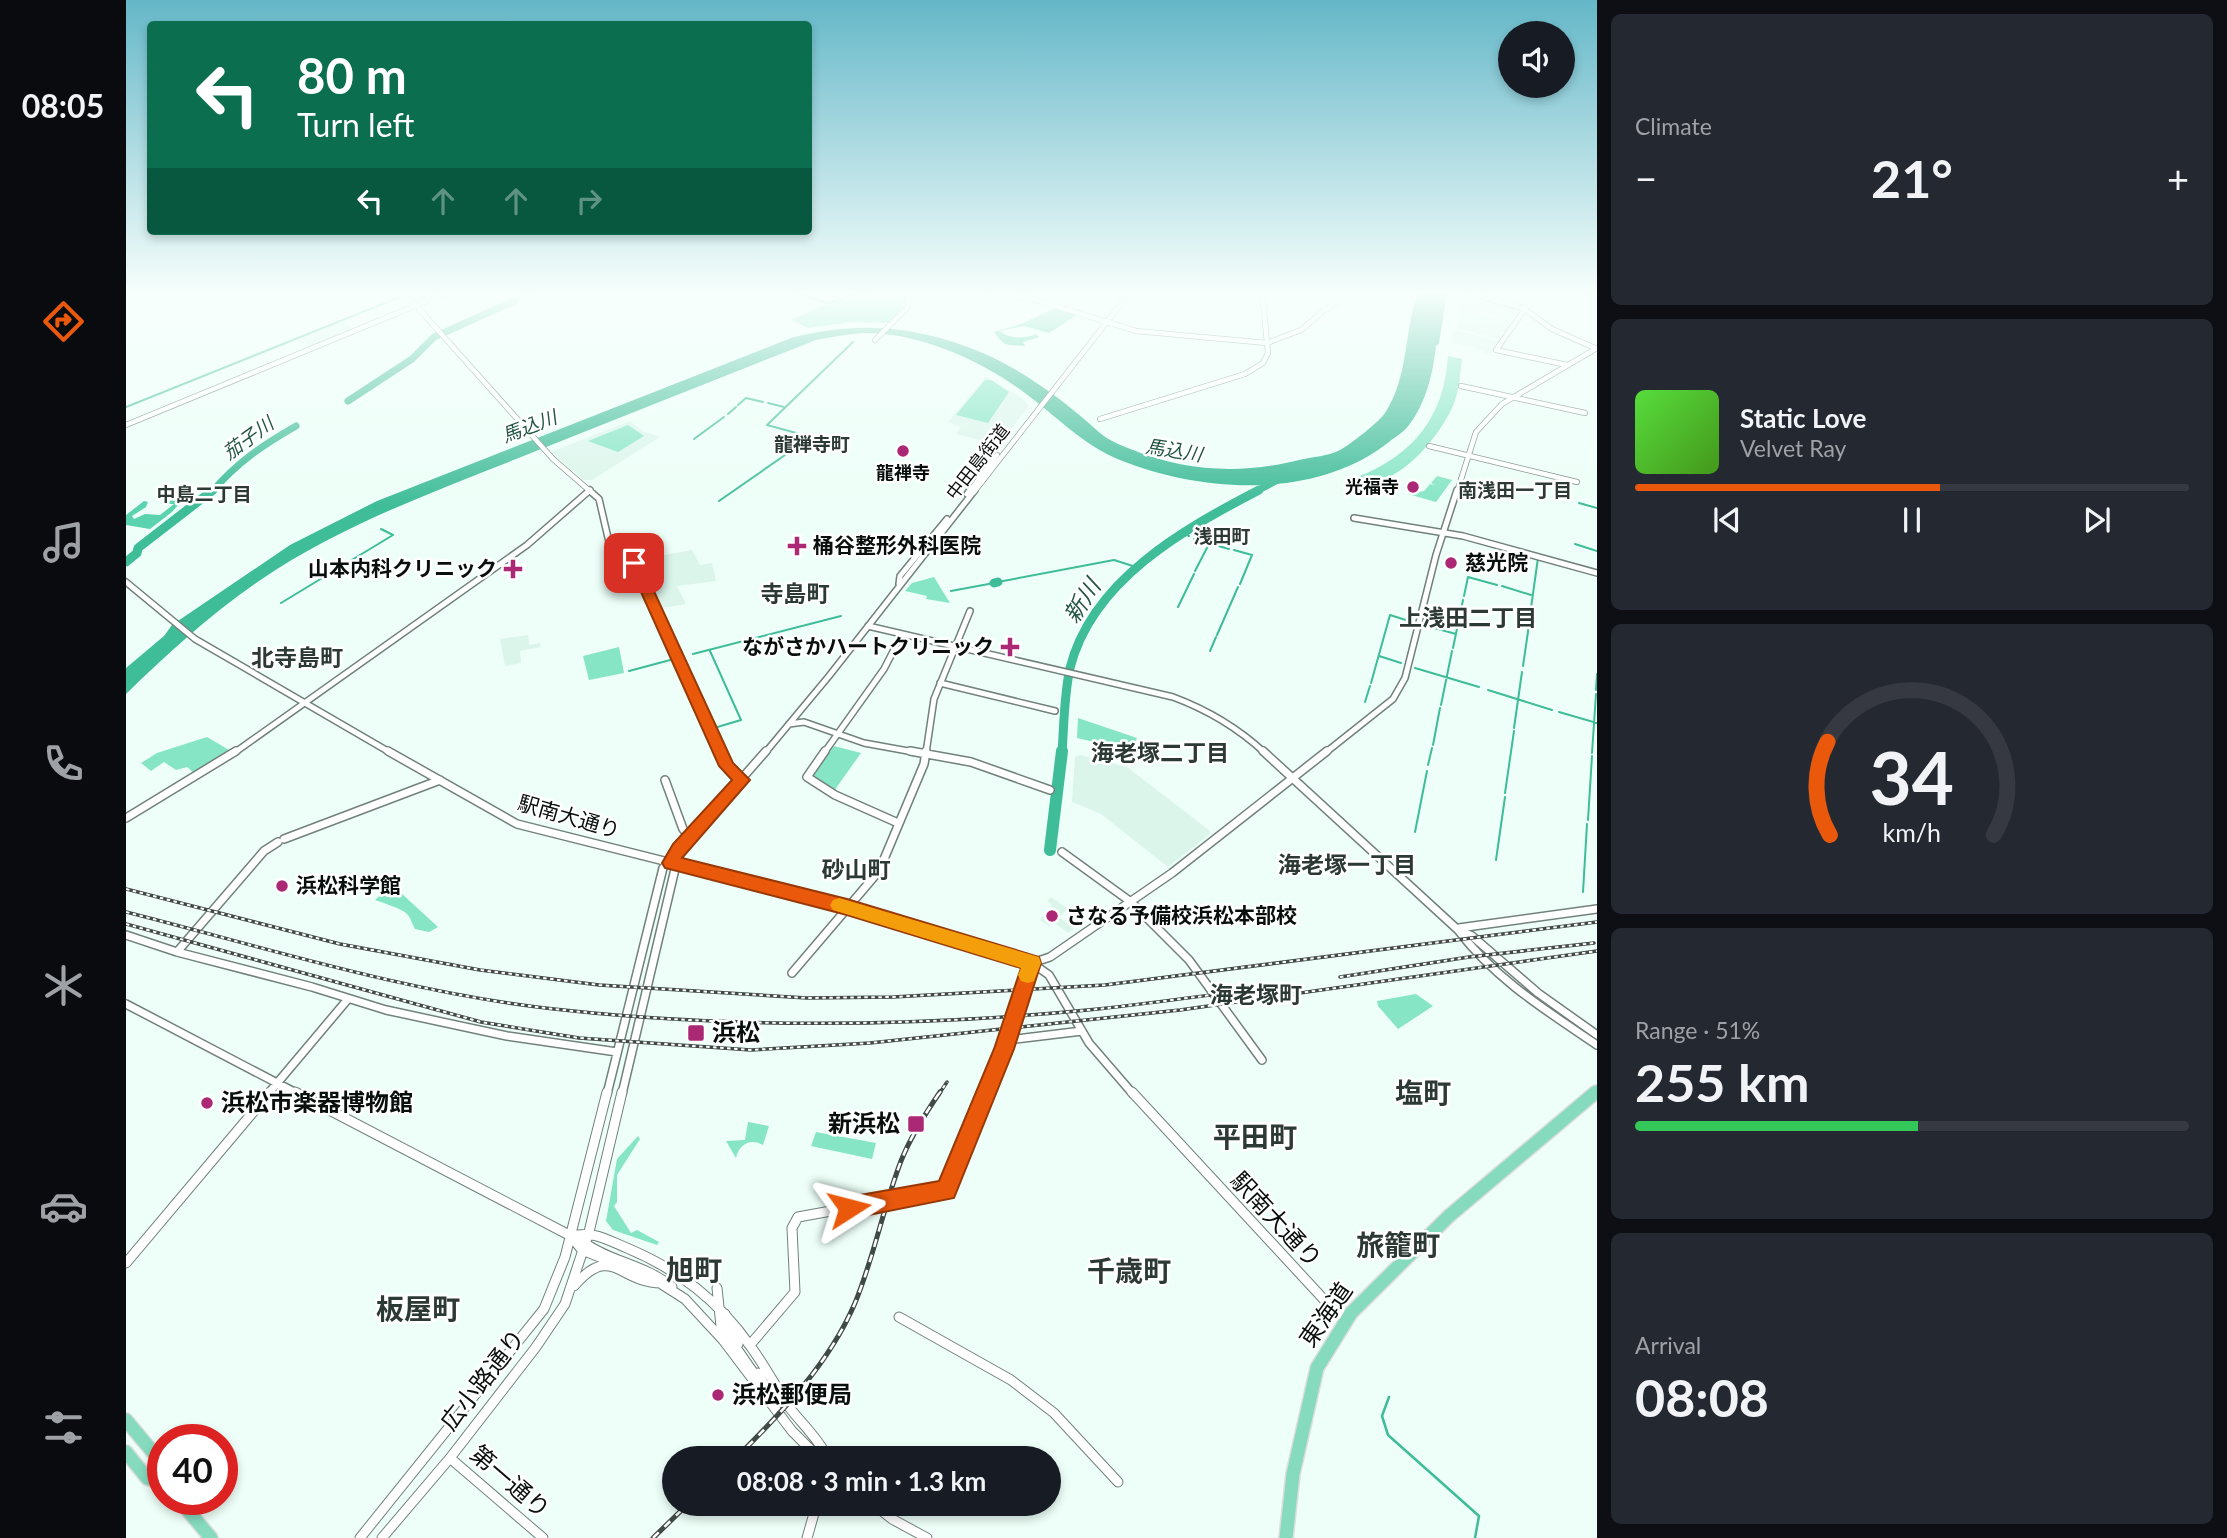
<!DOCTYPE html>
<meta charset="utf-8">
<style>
body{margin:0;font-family:Lato,"Noto Sans JP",sans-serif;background:#242831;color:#f1f3f6;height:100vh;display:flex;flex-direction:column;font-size:26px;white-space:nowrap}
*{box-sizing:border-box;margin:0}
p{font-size:23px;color:#9ea1a6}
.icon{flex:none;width:38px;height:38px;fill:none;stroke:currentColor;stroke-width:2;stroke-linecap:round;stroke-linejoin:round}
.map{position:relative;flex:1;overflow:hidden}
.details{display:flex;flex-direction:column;gap:14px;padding:14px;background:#0d0f14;width:630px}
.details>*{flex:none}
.hud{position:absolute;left:21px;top:21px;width:665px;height:214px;border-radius:7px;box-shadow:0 4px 10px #0003;background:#0b6e4f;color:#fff;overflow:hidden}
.controls{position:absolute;left:1372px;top:21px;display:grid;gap:14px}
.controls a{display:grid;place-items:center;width:77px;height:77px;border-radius:50%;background:#171b24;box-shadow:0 4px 10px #0003;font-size:35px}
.speed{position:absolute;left:21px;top:1424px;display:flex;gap:14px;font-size:35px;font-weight:700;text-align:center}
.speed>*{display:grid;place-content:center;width:91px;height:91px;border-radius:50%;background:#171b24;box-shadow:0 4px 10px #0003;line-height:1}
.speed .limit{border:10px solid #d22;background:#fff;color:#111}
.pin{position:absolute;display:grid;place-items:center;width:60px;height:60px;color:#fff;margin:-30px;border-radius:14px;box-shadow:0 4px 10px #0006}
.me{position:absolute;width:77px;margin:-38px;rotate:81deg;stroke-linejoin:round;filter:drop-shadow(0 0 5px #0008)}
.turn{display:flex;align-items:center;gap:24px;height:147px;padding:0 35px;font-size:32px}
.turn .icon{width:91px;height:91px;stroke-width:2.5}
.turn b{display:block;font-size:49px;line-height:60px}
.lanes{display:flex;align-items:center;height:66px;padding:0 35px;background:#0003;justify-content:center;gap:35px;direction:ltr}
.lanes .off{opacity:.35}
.big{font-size:52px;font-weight:700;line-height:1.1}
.details .widget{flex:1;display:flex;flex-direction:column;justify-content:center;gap:10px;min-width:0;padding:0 24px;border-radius:10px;background:#242831}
.details .dial{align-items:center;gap:0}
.dial svg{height:182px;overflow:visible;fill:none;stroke:#363941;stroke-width:7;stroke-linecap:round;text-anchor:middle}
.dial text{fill:#f1f3f6;stroke:none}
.song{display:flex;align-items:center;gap:21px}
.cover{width:84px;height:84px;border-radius:10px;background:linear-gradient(135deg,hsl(110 70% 55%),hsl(100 70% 35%))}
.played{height:7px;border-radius:4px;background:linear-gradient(90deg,#ea580c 55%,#363941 55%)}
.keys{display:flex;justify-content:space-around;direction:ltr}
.heat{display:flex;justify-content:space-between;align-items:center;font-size:38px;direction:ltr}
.charge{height:10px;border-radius:5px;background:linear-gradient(90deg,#34c759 51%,#363941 0)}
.trip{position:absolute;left:536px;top:1446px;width:399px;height:70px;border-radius:35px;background:#171b24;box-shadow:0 4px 10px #0003;font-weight:700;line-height:70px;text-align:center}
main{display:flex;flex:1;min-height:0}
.tab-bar{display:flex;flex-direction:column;width:126px;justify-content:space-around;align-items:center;background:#090b0e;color:#9ea1a6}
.tab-bar .icon{width:49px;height:49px}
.tab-bar .on{color:#ea580c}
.tab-bar b{font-size:32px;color:#f1f3f6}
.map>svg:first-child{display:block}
.built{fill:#dbf5eb}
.green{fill:#86e5c5}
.forest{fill:#5ad3ae}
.water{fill:#3fbc98}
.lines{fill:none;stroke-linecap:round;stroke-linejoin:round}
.stream-far1{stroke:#3fbc98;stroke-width:2}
.stream{stroke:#3fbc98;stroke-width:2.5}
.river-far2{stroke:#3fbc98;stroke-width:7}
.river-far1{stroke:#3fbc98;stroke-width:9}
.river{stroke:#3fbc98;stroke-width:12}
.minor-far3-casing{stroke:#72817b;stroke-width:6}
.minor-far2-casing{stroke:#72817b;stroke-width:8}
.minor-far1-casing{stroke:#72817b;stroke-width:10}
.minor-casing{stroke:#72817b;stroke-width:11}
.highway-far1-casing{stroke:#ddd;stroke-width:12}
.highway-casing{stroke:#ddd;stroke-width:16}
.minor-far3{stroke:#fff;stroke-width:4.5}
.minor-far2{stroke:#fff;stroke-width:5}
.minor-far1{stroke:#fff;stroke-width:7}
.minor{stroke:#fff;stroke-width:9}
.highway-far1{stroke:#86dbbe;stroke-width:10}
.highway{stroke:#86dbbe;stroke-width:13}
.rail-far1-casing{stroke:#404946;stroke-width:3.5}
.rail-casing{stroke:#404946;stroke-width:5}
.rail-far1{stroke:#fff;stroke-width:2;stroke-dasharray:3.5;stroke-linecap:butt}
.rail{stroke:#fff;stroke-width:2.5;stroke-dasharray:8;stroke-linecap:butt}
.route{fill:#ea580c;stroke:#983908;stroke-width:2}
.slow{fill:#f59e0b}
.poi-dot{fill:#ab2874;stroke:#fff;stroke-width:2.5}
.labels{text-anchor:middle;stroke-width:5;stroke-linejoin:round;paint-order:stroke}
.far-street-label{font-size:18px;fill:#090f0d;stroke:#fff}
.far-poi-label{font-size:18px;font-weight:bold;fill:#090f0d;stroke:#fff}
.far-water-label{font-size:19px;font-style:italic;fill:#245646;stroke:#fff}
.far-neighbourhood-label{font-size:19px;font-weight:bold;fill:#2c3934;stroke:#fff}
.poi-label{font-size:21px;font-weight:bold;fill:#090f0d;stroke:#fff;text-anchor:start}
.street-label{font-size:21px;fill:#090f0d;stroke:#fff}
.neighbourhood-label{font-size:23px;font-weight:bold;fill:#2c3934;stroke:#fff}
.water-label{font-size:23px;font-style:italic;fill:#245646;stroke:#fff}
.near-poi-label{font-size:24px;font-weight:bold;fill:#090f0d;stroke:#fff;text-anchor:start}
.near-street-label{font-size:24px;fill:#090f0d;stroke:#fff}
.near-neighbourhood-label{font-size:28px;font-weight:bold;fill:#2c3934;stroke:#fff}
</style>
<main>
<nav class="tab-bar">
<b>08:05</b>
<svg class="icon on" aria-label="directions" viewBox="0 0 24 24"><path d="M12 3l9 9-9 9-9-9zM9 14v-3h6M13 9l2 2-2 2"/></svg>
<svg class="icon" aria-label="music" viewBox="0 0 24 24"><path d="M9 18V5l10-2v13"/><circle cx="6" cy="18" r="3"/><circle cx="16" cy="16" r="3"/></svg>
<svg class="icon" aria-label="phone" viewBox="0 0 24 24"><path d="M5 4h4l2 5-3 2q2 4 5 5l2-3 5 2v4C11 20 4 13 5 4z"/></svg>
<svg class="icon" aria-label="climate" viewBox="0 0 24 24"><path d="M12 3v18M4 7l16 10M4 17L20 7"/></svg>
<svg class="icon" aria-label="car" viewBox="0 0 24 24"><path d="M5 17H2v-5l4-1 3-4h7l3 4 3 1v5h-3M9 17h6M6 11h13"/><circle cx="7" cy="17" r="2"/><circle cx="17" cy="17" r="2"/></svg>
<svg class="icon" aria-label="filters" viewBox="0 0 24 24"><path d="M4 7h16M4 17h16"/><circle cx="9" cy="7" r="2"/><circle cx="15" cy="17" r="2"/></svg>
</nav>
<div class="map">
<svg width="1471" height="1538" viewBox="0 0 1471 1538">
<rect width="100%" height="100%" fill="#edfff8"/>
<path class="built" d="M1338 292 1395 309 1386 320 1329 306Z
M1334 308 1385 322 1386 323 1375 340 1331 329Z
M215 322 230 330 187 347 171 340Z
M1327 329 1372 341 1373 342 1364 356 1356 354 1358 351 1325 342Z
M860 376 897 399 903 406 885 429 876 446 830 434 835 427 822 422Z
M504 421 517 431 534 437 466 480H458L425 452Z
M566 550 574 565 586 563 590 581 551 586 560 604 535 608 523 583 532 580 522 558Z
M402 635 403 645 414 643 415 647 394 651 395 663 379 666 374 639Z
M954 755 1001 767 1084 831 1083 835 1042 867 975 814 946 802 949 757Z
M925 897 942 909 933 917 948 929 942 933 928 922 923 926 914 920 926 905 921 901Z"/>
<path class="green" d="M780 291 781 306 763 323 726 322 682 328 666 320C709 298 732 293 780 291Z
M1322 356 1336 359C1334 376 1333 393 1326 408 1313 436 1280 477 1247 482 1242 483 1237 479 1232 477 1288 454 1318 417 1322 356Z
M859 380H865L883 392 862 423 830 415Z
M502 425 518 436 492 452 462 441Z
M1311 476 1326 480 1310 502 1282 494 1298 491 1304 484 1309 485 1305 483Z
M808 577 824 603 800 599 801 596 779 591 786 583Z
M493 647 498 673 463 680 457 656Z
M952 718 1011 738 1006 751 951 738Z
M81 737 103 750 68 773 61 767 50 770 38 762 25 771 15 763 31 753Z
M708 746 735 753 708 791 687 779 685 775Z
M264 886 272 890 269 893 272 896 275 893 312 927 303 932 289 929C286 924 285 918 281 914 275 908 257 903 249 900Z
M1290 994 1307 1006 1272 1029 1252 1006 1251 1001Z
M622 1122 643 1126 637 1145C625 1138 613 1144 610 1158L600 1141 619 1140Z
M690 1132 750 1143 746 1159 685 1146Z
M512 1136 514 1139 491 1175V1202L488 1206 505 1233 511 1230 533 1242 531 1245 487 1230 480 1221 491 1159Z"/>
<path class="forest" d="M929 308 951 315 923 333 898 326 874 331C883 339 899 339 910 334L913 337 897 342 899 346C880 345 879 347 868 332L895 324Z
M55 493 61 495 46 512 24 529 0 525V515L18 501 22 502 20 507 6 516 8 519 19 514 34 515 48 504H35L49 499Z"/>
<path class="water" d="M1292 291H1326L1320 299 1313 343 1310 346C1307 373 1300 403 1283 425 1278 432 1269 437 1263 442 1190 500 1076 493 994 460 957 445 930 416 899 393 856 361 797 334 742 333 724 333 707 337 690 340 591 379 493 418 395 457 305 493 213 526 133 581 85 614 41 654 0 694V668L38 636 46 625 164 545 251 501 665 338C733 320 793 326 857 353 900 372 940 402 974 433 983 441 997 446 1007 450 1060 472 1118 474 1173 460 1186 457 1203 456 1214 450 1225 444 1253 422 1259 413 1283 376 1278 331 1292 291Z"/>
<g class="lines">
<path class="stream-far1" d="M662 291 702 303 727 295 774 291
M388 301 411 291
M642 403 658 407
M612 405 620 398 637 402
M0 407 289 291
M602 414 610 407
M568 439 598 417
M593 501 685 437 641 425 727 342
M1453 503 1471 508
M1059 534 1063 536
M1068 539 1103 549
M1449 544 1471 551
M1108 550 1126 555 1114 584
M1069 571 1083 544
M872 582 988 560 1010 567
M1376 586 1405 595
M825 591 868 583
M1338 596 1342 577 1371 585
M155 603 267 535 255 529
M1052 607 1068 574
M1404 615 1412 558
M1301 626 1330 634
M1091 635 1112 587
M1327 648 1337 600
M584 651 615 720 588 728
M1084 651 1090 637
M567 654 715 616
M1253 656 1275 663
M1397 666 1404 618
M1289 668 1353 687
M503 671 548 659
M1245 683 1264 615 1283 621
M1362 690 1426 710
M1470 690 1471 674
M1239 702 1244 686
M1315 705 1326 651
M1433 712 1471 723
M1388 728 1396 672
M1307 745 1314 708
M1466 753 1470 694
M1302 765 1306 748
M1379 793 1388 731
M1462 820 1466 756
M1289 832 1301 771
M1370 860 1379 797
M1457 892 1461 824"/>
<path class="stream" d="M1263 1397 1256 1416 1262 1435 1353 1516 1349 1538"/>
<path class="river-far2" d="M222 401 286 359 308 337 388 301
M86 492C110 463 137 445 170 426
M1129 492 1159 476"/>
<path class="river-far1" d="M0 562 11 553 12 548 87 490
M868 583 872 582
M936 753C938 725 938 695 944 668 966 580 1058 529 1133 490"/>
<path class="river" d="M924 850 936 751"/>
<g class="minor-far3-casing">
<path id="minor-far3" d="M277 291 427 459 465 492
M458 291 466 296
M852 291 910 300 1010 331 1141 343 1175 330 1200 309 1229 291
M1336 291 1397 308 1426 329 1471 349
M1399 309 1370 350 1441 365
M749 340 782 307V291
M1335 386 1459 413
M974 419 1119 374 1137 363 1142 353 1136 291
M0 425 325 291
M1303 446 1451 482
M843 492 871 455
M848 492 1005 291
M1331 492 1350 432 1376 404 1471 348"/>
</g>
<g class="minor-far2-casing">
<path id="minor-far2" d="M463 490 473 499 486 555 510 564 595 753
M841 494 844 490
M1228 518 1337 536 1471 573
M0 582 69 639 265 753
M773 584 774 576 821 519
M742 626 1047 697C1082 710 1111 727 1139 753
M814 683 929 711
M663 724 678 722 738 743 793 753
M108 753 401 545 464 490
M639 753 703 676 849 490
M698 753 758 669 776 634
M800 753 808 699 844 611
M1199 753 1267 699 1279 678 1310 555 1331 490"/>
</g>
<g class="minor-far1-casing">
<path id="minor-far1" d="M262 751 391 824 721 907 906 963 923 975 963 1043 1007 1094
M594 751 601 766 616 780
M699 751 681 777 709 795 772 823
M784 751 845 762 924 790
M1137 751 1331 929 1346 936 1412 993 1471 1035
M539 780 557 829 564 837
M0 818 110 751
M158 839 314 780
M936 852 1005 902 1063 960 1136 1060
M1333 928 1471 909
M1332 930C1369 979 1421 1011 1471 1045
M0 935 51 952 186 987 260 1010 381 1036 491 1052
M51 952 138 851 152 842
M666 973 753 871 798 764 800 751
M0 1004 172 1094
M882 1040 956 1031
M142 1094 222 999
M481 1094 537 868 640 751
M496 1094 549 869 545 863
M860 1094 882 1040 906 963 924 957 1046 873 1201 751"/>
</g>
<g class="minor-casing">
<path id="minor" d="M169 1092 445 1236 456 1250
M1006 1092 1203 1305 1221 1319
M445 1236C469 1231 479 1239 501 1248 553 1270 592 1300 625 1347 639 1366 650 1387 663 1407 676 1424 692 1438 702 1458
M457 1242C484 1262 520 1265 546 1287
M456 1250 526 1278 559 1299 597 1340 666 1431 693 1458
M0 1263 144 1092
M448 1286C486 1242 493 1283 535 1283
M591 1288 595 1326 631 1378
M599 1314 601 1330 612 1344
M773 1317 885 1380 928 1413 992 1482
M624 1345 669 1292 666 1228 672 1217 820 1190 860 1092
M632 1373 643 1394
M324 1458 417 1538
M746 1503 766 1519 801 1538
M234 1538 418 1309 439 1257 481 1092
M256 1538 324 1458 410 1347 439 1304 463 1232 496 1092
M681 1538 691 1503"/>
</g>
<g class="highway-far1-casing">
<path id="highway-far1" d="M1468 1094 1471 1091"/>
</g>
<g class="highway-casing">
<path id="highway" d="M0 1420 35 1462 37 1470
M0 1452 21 1478 37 1483
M53 1500 85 1538
M1160 1538 1167 1474 1191 1368 1225 1313 1323 1216 1470 1092"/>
</g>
<use href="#minor-far3" class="minor-far3"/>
<use href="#minor-far2" class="minor-far2"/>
<use href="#minor-far1" class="minor-far1"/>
<use href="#minor" class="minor"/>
<use href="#highway-far1" class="highway-far1"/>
<use href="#highway" class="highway"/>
<g class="rail-far1-casing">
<path id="rail-far1" d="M0 889 214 944 354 970 473 985 681 998 767 997 979 985 1471 922
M0 912C141 948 283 993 428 1009 608 1029 792 1027 972 1009 1027 1003 1083 995 1138 988
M0 924 355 1022 453 1038 625 1050 744 1043 1054 1010 1471 951
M1214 977 1343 957 1468 943
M813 1094 821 1082"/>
</g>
<g class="rail-casing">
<path id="rail" d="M610 1458C656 1412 703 1364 729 1303 748 1257 757 1208 775 1161 785 1136 799 1114 814 1092
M527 1538 563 1503"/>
</g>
<use href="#rail-far1" class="rail-far1"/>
<use href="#rail" class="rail"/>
</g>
<linearGradient id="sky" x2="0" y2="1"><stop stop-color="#64b7c8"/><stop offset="0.58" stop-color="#f7fffc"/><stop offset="1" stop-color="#f7fffc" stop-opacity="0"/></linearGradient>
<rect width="1471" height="506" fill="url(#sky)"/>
<path class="route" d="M508 559 515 563 607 763 624 780 556 858 721 899 913 957 915 963 888 1049 828 1198 723 1219 716 1216 712 1208 716 1200 723 1197 813 1181 868 1049 895 968 721 915 539 868 536 863 547 844 606 780 593 766 502 563Z"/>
<path class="slow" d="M713 898 913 957 915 963 908 981 902 983 895 981 892 975 895 968 707 910 704 905 707 900Z"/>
<g class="poi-dot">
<circle cx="777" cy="451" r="7"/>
<circle cx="1287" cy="487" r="7"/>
<path d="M667.5 535.5h7v7h7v7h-7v7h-7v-7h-7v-7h7z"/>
<circle cx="1325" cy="563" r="7"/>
<path d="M383.5 558.5h7v7h7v7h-7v7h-7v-7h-7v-7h7z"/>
<path d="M880.5 636.5h7v7h7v7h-7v7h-7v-7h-7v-7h7z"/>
<circle cx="156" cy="886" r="7"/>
<circle cx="926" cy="916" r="7"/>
<rect x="561" y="1024" width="18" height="18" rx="3.5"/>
<circle cx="81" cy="1103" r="7"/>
<rect x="781" y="1115" width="18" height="18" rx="3.5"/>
<circle cx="592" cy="1395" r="7"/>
</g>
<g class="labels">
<g class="far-street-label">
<text transform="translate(852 462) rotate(-52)" y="6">中田島街道</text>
</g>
<g class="far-poi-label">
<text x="777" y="479">龍禅寺</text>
<text x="1273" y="493" text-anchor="end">光福寺</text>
</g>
<g class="far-water-label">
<text transform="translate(403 426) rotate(-21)" y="7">馬込川</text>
<text transform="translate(122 438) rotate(-36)" y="7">茄子川</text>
<text transform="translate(1048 450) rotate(9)" y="7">馬込川</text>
</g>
<g class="far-neighbourhood-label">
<text x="686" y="451">龍禅寺町</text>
<text x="1389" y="497">南浅田一丁目</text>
<text x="78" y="501">中島二丁目</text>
<text x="1096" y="543">浅田町</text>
</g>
<g class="poi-label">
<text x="687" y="553">桶谷整形外科医院</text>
<text x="1339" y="570">慈光院</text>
<text x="371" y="576" text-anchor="end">山本内科クリニック</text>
<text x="868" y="654" text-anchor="end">ながさかハートクリニック</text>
<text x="170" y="893">浜松科学館</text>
<text x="940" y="923">さなる予備校浜松本部校</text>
</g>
<g class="street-label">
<text transform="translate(443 817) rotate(16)" y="7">駅南大通り</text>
</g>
<g class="neighbourhood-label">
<text x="669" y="602">寺島町</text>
<text x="1342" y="626">上浅田二丁目</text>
<text x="171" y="666">北寺島町</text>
<text x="1034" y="761">海老塚二丁目</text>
<text x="1221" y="873">海老塚一丁目</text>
<text x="730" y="878">砂山町</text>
<text x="1130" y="1003">海老塚町</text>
</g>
<g class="water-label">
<text transform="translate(956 601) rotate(-57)" y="8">新川</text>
</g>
<g class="near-poi-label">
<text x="586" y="1041">浜松</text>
<text x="95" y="1111">浜松市楽器博物館</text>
<text x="774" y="1132" text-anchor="end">新浜松</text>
<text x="606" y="1403">浜松郵便局</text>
</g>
<g class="near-street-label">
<text transform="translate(1150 1220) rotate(47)" y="8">駅南大通り</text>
<text transform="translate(1200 1315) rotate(-55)" y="8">東海道</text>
<text transform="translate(357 1380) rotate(-52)" y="8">広小路通り</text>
<text transform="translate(384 1482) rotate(41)" y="8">第一通り</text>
</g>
<g class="near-neighbourhood-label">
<text x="1297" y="1103">塩町</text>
<text x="1129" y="1147">平田町</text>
<text x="1272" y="1255">旅籠町</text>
<text x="568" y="1280">旭町</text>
<text x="1003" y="1281">千歳町</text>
<text x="292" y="1319">板屋町</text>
</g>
</g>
</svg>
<div class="controls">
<a><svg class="icon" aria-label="sound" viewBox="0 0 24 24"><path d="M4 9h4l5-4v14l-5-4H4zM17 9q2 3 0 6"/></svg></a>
</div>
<div class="speed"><div class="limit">40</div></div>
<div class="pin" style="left:508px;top:563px;background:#d93025"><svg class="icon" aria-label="arrive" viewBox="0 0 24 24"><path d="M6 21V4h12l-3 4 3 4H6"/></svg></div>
<svg class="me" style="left:723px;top:1208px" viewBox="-20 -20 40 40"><path d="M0-17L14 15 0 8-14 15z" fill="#ea580c" stroke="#fff" stroke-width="4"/></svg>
<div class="trip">08:08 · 3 min · 1.3 km</div>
<div class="hud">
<div class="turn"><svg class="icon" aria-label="left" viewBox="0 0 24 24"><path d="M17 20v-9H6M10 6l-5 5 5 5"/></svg><div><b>80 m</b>Turn left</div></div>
<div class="lanes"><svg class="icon" aria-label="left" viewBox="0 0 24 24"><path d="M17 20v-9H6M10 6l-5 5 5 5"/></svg><svg class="icon off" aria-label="ahead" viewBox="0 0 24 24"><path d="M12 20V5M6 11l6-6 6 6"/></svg><svg class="icon off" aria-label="ahead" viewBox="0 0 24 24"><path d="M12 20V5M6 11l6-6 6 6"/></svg><svg class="icon off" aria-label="right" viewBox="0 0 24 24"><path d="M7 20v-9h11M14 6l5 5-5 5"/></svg></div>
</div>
</div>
<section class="details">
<div class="widget"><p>Climate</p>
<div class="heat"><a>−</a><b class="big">21°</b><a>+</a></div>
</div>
<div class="widget">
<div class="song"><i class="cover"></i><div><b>Static Love</b><p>Velvet Ray</p></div></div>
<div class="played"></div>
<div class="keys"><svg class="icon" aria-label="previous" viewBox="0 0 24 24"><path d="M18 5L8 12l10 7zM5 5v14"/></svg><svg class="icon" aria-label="pause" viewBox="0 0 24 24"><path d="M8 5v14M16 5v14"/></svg><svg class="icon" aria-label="next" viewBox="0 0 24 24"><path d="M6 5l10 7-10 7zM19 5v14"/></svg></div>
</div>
<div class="widget dial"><svg viewBox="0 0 100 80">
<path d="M14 69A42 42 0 1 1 86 69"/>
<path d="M14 69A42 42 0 0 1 13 28" stroke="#ea580c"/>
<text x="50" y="56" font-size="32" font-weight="700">34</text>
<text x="50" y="72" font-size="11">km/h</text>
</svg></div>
<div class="widget"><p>Range · 51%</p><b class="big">255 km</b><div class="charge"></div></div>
<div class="widget"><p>Arrival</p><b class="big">08:08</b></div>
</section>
</main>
